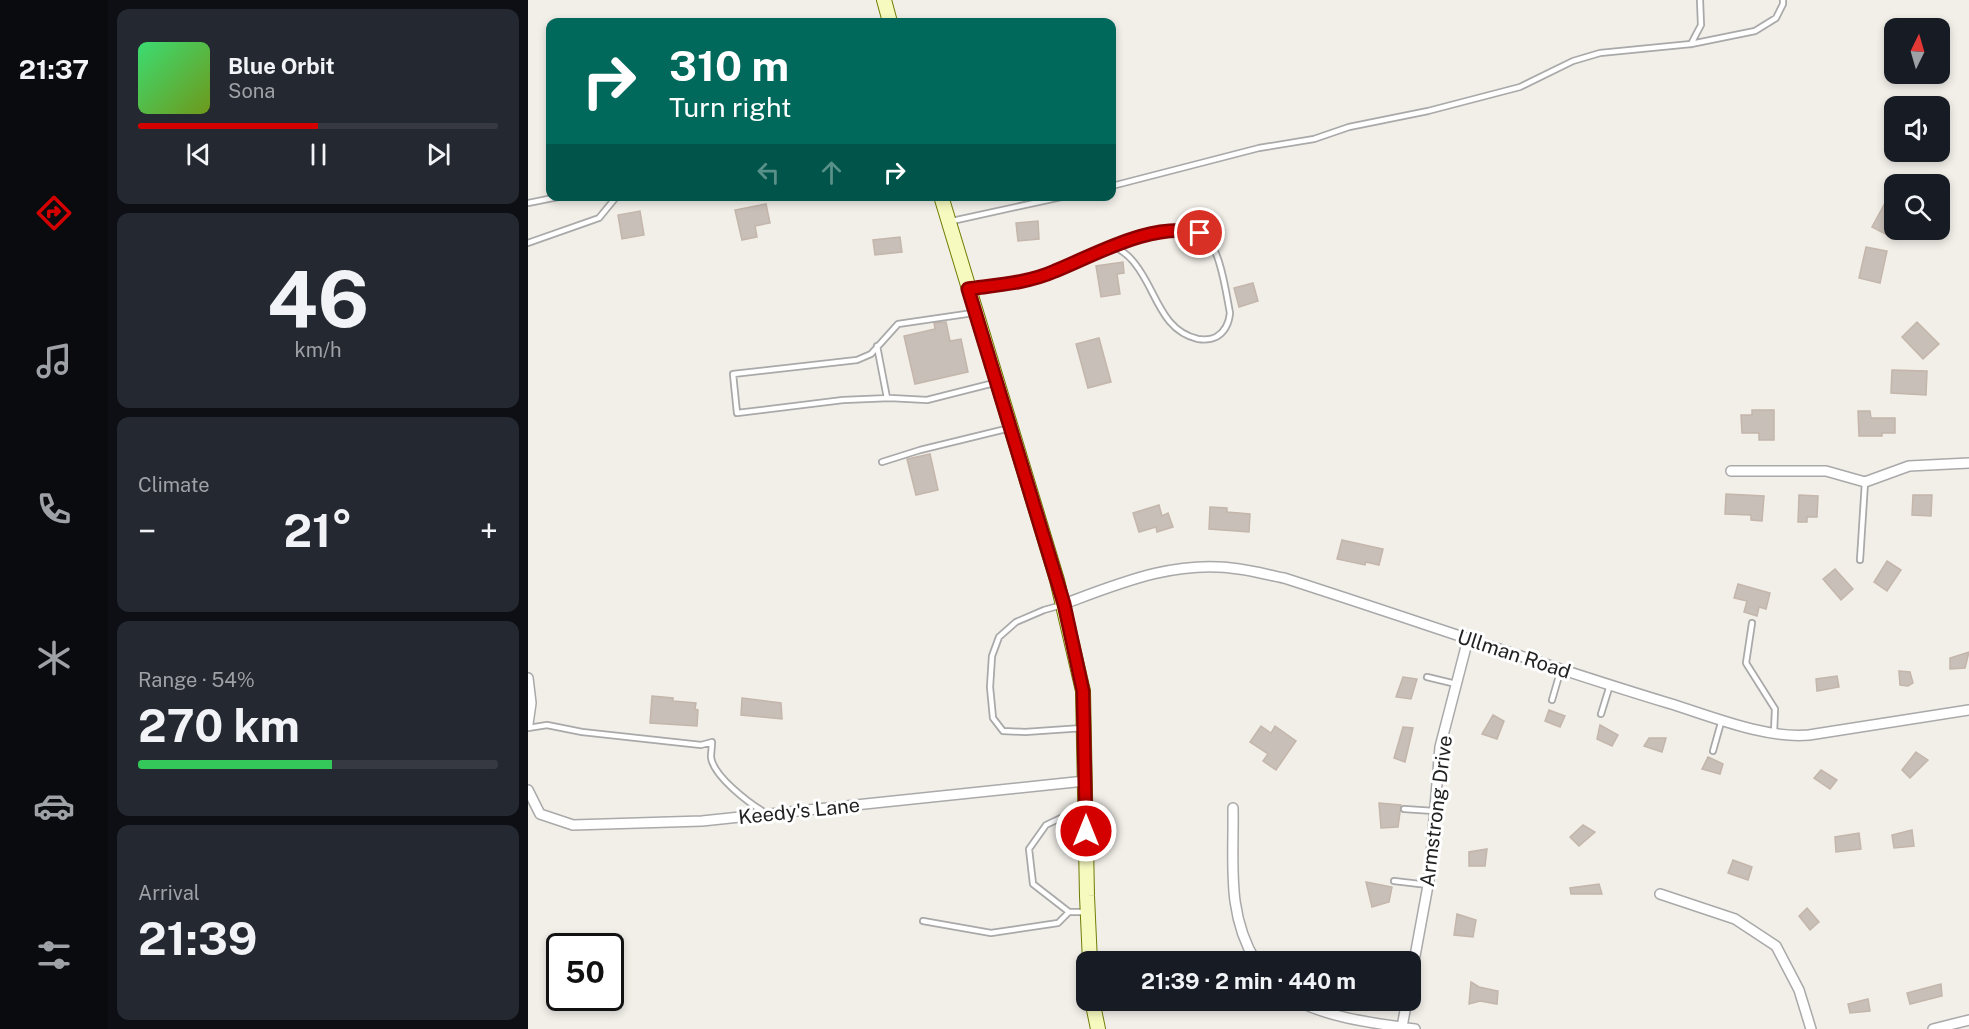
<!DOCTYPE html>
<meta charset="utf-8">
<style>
body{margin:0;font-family:"Public Sans",sans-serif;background:#242831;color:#f1f3f6;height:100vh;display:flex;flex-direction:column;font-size:22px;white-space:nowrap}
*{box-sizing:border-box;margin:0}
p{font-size:20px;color:#9ea1a6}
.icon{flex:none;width:33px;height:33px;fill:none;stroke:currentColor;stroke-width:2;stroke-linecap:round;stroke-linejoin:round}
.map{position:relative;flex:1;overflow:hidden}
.panel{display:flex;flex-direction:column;gap:9px;padding:9px;background:#0d0f14;width:420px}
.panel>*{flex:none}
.hud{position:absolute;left:18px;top:18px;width:570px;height:183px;border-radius:12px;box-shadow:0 3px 9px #0003;background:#00695c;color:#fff;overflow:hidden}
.needle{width:39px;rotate:5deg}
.fabs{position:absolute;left:1356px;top:18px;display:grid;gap:12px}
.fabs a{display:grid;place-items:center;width:66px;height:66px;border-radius:12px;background:#171b24;box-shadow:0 3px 9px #0003;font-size:30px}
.speed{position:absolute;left:18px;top:933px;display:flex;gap:12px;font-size:30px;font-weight:700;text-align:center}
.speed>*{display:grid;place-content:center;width:78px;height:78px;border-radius:50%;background:#171b24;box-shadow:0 3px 9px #0003;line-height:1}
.speed .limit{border:3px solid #111;border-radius:9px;background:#fff;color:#111}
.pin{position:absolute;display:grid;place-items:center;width:51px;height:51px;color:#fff;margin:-26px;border:3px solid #fff;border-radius:50%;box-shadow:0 2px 6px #0007}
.me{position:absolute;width:66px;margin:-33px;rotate:0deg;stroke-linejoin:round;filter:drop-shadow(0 0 4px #0008)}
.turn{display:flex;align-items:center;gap:21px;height:126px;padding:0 24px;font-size:27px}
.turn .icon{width:78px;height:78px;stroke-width:2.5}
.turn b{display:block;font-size:42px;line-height:51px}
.lanes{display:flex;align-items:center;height:57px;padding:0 24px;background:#0003;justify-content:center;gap:30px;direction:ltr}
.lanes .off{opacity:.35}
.big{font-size:45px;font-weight:700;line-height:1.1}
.panel .card{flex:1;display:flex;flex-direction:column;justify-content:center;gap:9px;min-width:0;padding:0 21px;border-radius:12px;background:#242831}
.panel .dial{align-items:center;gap:0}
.dial b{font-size:78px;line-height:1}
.song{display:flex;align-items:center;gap:18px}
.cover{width:72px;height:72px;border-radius:9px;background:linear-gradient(135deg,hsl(140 70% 55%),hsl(80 70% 35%))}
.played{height:6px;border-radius:3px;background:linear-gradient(90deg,#d40000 50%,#363941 50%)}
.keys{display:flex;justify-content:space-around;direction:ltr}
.heat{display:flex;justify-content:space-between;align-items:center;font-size:33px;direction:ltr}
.charge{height:9px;border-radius:4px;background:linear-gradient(90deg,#34c759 54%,#363941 0)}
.trip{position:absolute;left:548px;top:951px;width:345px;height:60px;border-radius:12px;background:#171b24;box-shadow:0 3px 9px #0003;font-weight:700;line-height:60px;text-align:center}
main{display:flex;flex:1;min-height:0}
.menu{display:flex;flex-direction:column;width:108px;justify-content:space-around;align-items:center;background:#090b0e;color:#9ea1a6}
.menu .icon{width:42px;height:42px}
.menu .on{color:#d40000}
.menu b{font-size:27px;color:#f1f3f6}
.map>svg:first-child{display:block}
.building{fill:#c7bfb8;stroke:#c4b6ab;stroke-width:1.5}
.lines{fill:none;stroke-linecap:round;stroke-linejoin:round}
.service-casing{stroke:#a9a9a9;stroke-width:8}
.minor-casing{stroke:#a9a9a9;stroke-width:12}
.secondary-casing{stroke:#707d05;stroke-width:16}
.service{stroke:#fff;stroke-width:4.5}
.minor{stroke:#fff;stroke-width:9}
.secondary{stroke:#f7fabf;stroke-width:14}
.route-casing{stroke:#8a0000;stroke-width:15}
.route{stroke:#d40000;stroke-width:10}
.labels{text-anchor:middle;stroke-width:6;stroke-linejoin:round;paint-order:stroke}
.street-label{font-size:20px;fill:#222;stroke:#fff}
</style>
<main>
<nav class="menu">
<b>21:37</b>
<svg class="icon on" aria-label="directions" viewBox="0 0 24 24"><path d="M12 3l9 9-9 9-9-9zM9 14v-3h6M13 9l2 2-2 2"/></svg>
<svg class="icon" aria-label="music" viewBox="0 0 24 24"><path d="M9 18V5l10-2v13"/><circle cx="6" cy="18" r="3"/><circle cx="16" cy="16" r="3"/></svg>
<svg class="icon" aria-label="phone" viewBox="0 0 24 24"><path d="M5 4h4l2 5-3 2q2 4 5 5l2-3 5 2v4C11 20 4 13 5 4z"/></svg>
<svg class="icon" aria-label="climate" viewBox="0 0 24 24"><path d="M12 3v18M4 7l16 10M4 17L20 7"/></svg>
<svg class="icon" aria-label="car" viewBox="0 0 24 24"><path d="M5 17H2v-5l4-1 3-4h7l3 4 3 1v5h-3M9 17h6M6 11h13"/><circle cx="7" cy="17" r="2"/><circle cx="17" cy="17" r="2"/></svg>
<svg class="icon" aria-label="filters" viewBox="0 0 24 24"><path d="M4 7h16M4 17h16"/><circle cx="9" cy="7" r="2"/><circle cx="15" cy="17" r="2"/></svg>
</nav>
<section class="panel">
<div class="card">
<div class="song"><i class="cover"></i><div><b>Blue Orbit</b><p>Sona</p></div></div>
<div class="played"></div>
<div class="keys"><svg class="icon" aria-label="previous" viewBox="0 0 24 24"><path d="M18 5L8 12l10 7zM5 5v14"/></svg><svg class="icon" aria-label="pause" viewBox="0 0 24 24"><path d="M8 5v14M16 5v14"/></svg><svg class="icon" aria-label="next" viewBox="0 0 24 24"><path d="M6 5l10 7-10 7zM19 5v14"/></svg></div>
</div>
<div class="card dial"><b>46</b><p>km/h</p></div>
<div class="card"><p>Climate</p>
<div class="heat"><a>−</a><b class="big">21°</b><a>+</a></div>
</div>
<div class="card"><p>Range · 54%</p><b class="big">270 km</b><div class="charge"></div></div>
<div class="card"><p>Arrival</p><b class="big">21:39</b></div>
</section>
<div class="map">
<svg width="1441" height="1029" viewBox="0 0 1441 1029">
<rect width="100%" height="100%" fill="#f2efe9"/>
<path class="building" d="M1357 203 1366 208V231L1363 237 1344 227Z
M238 204 242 223 227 226 229 237 214 240 207 210Z
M112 211 116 235 94 239 90 215Z
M510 221 511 239 490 241 488 223Z
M372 237 374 252 347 255 345 240Z
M1338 247 1359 251 1352 283 1331 278Z
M595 262 596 273 589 274 592 294 573 297 568 266Z
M725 283 730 301 711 307 706 288Z
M418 322 422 341 433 339 440 372 387 384 376 336 407 329 406 323Z
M1389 322 1411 344 1395 359 1374 337Z
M571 338 583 382 560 388 548 344Z
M1364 370 1399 371 1398 395 1363 393Z
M1224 410H1246V440H1231V433H1214L1213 415H1224Z
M1330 411H1342L1343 418H1367V433H1354V436H1331Z
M402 454 410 490 388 495 379 459Z
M1198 494 1236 496 1234 521 1223 520V515L1197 514Z
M1271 495 1290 496 1289 517H1279V522H1270Z
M1385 495H1404L1403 516 1384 515Z
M631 505 634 516 640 513 645 527 629 532 628 527 611 532 605 513Z
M682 507 699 508V512L722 514 721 532 681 529Z
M814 540 855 549 851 565 838 562 837 565 809 559Z
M1359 561 1373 570 1359 591 1346 582Z
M1307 569 1325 589 1313 600 1295 579Z
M1210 584 1242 593 1238 609 1231 607 1229 616 1216 612 1219 601 1206 598Z
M1441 652 1437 668 1422 669V658Z
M1371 671 1382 672 1385 683 1380 686 1372 685Z
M1309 676 1311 687 1289 691 1288 679Z
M875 677 889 679 883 699 868 697Z
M124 696 145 698V701L168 703 167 709 170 710 169 726 122 723Z
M214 698 253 703 254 719 213 715Z
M1021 710 1037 716 1032 727 1017 721Z
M965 715 976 721 969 739 954 734Z
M1072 725 1090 735 1084 746 1069 739Z
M733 726 743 733 747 726 768 741 748 770 735 761 740 754 722 742Z
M875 727 885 728 877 762 866 758Z
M1121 738H1138L1134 752 1116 746Z
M1388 752 1400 760 1382 778 1374 770Z
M1180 757 1195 764 1192 774 1174 769Z
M1293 770 1309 780 1302 789 1286 778Z
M851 803 873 805 870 827 853 828Z
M1055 825 1067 832 1051 846 1042 837Z
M1384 830 1386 846 1366 848 1364 835Z
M1331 833 1333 849 1308 852 1307 837Z
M959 849 957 866H941V852Z
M1205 860 1224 867 1220 880 1200 873Z
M838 882 864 887 861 902 844 907Z
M1071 884 1074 894H1043L1042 888Z
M1279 908 1291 922 1282 930 1271 916Z
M929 914 948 920 945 937 926 935Z
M943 982 951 987 970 991 969 1004 952 1001 941 1004Z
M1413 984 1414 996 1382 1004 1379 993Z
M1340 999 1342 1011 1322 1013 1320 1004Z"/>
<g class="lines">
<g class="service-casing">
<path id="service" d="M1163 44 1173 25 1172 0
M584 186 731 148 786 139 821 127 900 111 992 87 1045 61 1072 53 1163 44 1227 31 1248 18 1255 4V0
M0 203 35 196
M424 221 538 196
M0 243 71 218 89 196
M443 289C470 285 498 282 524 272 541 266 557 256 574 249 593 241 654 223 673 233 692 243 698 293 702 313 701 323 697 332 688 337 682 340 677 340 670 339 630 330 628 285 603 259 598 253 591 249 584 245
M445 313 370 324 343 354 329 360 205 374 209 413 315 400 362 398 399 400 466 383
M349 346 359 398
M354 462 392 450 482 428
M1332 560 1337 482
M534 605 516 610 488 622 471 637 464 656 462 687 465 718 475 731 497 732 555 728
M1224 623 1218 663 1247 709 1246 733
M899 677 928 684
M1024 700 1033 669
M1073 714 1082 685
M0 728 19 725 54 732 173 745 184 742C184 747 183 752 183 757 185 776 221 803 236 812
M1185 751 1194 719
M876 809 906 811
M555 811 539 815 518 825 501 849 505 884 541 912H559
M866 881 900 885
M395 921 463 933 530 923 541 912"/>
</g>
<g class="minor-casing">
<path id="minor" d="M1203 471H1298L1337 482 1381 466 1441 463
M536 604C592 583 649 559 711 569 726 571 741 575 756 578 884 619 1011 664 1140 703 1183 716 1237 739 1281 735L1441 710
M0 678 3 703 0 724
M0 790 12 814 45 825 174 821 557 781
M705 808C706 863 698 913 728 962
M1132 894 1207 919 1248 946 1271 990 1283 1029
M882 983 901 880 912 747 940 639
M767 1000C805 1019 846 1023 887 1029
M874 1027 879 1000
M1405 1029 1441 1020"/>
</g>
<g class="secondary-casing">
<path id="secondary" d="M356 0 362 22
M413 196 529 580 555 691 559 896 562 962
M564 1000 570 1029"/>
</g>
<use href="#service" class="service"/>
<use href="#minor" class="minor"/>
<use href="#secondary" class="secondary"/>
</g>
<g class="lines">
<g class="route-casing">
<path id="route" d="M558 831 555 691 536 604 440 289C469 285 500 283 527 271 569 254 625 221 672 233"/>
</g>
<use href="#route" class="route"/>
</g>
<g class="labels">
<g class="street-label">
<text transform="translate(986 654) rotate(18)" y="7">Ullman Road</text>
<text transform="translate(271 811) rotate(-6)" y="7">Keedy's Lane</text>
<text transform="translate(908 811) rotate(-83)" y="7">Armstrong Drive</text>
</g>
</g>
</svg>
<div class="fabs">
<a><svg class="needle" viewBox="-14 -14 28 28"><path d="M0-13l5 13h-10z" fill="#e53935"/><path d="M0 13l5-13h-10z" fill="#9ea1a6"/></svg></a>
<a><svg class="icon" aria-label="sound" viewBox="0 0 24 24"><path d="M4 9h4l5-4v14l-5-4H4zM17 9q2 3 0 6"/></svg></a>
<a><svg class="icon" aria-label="search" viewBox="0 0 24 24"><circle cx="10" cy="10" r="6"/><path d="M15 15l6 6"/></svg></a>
</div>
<div class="speed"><div class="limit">50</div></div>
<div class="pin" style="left:672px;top:233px;background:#d93025"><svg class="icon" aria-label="arrive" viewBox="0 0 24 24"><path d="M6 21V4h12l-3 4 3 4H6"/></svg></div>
<svg class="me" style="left:558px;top:831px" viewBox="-20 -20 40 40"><circle r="17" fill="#d40000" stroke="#fff" stroke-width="3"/><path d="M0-11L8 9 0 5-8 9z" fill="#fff"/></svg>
<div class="trip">21:39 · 2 min · 440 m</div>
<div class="hud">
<div class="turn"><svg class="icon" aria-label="right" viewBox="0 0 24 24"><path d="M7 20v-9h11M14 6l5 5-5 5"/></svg><div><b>310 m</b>Turn right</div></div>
<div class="lanes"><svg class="icon off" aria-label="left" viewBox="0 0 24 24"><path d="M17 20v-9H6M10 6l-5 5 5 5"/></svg><svg class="icon off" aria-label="ahead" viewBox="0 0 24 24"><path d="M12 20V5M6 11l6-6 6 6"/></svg><svg class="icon" aria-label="right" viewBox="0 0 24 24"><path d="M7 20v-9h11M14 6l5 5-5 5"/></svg></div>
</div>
</div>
</main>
